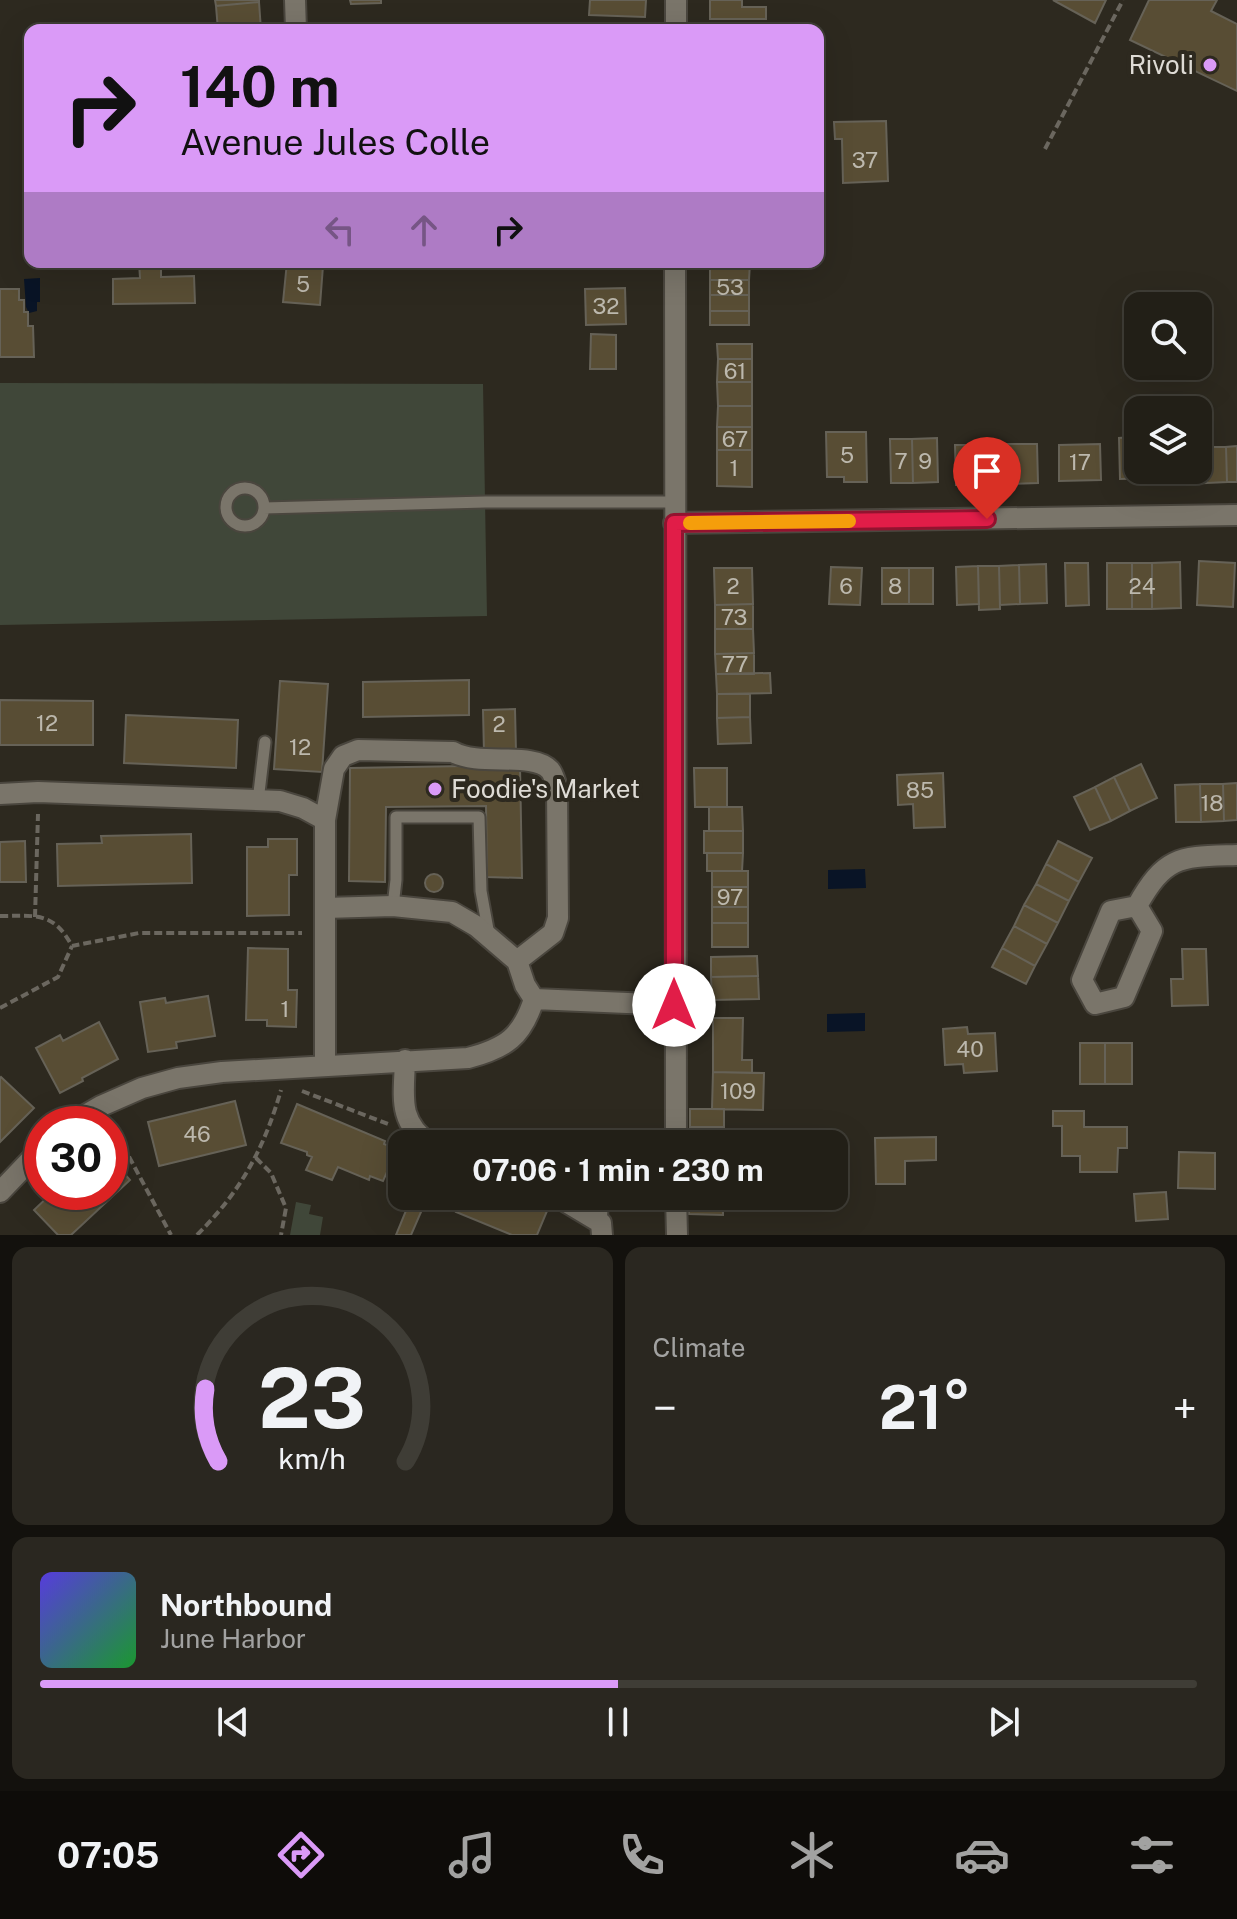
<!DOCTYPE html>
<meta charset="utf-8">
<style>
body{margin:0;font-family:"Public Sans",sans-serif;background:#2a2720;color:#f1f3f6;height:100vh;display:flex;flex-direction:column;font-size:30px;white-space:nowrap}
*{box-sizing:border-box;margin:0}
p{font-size:26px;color:#a2a2a1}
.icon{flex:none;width:44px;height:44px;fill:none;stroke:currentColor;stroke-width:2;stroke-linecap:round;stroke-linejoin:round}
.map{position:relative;height:1235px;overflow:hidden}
.details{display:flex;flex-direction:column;gap:12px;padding:12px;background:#13110d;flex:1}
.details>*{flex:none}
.top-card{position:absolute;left:24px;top:24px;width:800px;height:244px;border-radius:16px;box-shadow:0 8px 32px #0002,0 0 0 2px #3f3d36;background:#da9af7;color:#111;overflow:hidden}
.fabs{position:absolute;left:1124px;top:292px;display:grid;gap:16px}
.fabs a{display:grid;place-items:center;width:88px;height:88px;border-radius:16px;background:#221f17;box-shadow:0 8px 32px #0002,0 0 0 2px #3f3d36;font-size:40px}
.speed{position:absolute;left:24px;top:1106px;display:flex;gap:16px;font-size:40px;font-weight:700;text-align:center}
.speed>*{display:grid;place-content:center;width:104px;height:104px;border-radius:50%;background:#221f17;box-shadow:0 8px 32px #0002,0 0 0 2px #3f3d36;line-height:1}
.speed .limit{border:12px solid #d22;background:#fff;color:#111}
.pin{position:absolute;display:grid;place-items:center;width:68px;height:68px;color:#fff;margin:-82px -34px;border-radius:50% 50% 50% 0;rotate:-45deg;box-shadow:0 0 8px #0007}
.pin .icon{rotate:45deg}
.me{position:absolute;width:88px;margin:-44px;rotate:0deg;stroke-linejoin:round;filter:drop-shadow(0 0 6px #0008)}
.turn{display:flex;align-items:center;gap:28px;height:168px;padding:0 24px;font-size:36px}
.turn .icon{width:104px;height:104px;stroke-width:2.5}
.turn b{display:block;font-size:56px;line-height:68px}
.lanes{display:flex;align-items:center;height:76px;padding:0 24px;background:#0003;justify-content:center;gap:40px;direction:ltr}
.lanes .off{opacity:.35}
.big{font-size:60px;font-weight:700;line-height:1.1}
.details .card{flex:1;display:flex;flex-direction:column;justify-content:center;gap:12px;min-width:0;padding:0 28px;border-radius:16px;background:#2a2720}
.details .dial{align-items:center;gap:0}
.dial svg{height:208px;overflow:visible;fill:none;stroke:#3f3d36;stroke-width:7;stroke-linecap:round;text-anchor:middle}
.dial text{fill:#f1f3f6;stroke:none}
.song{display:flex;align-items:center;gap:24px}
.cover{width:96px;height:96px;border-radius:12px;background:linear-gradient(135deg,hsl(250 70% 55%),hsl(130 70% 35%))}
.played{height:8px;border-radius:4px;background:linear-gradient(90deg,#da9af7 50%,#3f3d36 50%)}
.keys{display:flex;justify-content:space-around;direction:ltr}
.heat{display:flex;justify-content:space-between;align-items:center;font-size:44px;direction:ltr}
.details .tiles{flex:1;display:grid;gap:12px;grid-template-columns:1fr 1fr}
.card:last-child{grid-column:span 2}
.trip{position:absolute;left:388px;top:1130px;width:460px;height:80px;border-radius:16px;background:#221f17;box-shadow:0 8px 32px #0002,0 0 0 2px #3f3d36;font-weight:700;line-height:80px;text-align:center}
.menu{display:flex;height:128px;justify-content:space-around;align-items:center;background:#0e0c09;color:#a2a2a1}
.menu .icon{width:56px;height:56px}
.menu .on{color:#da9af7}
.menu b{font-size:36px;color:#f1f3f6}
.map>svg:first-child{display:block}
.green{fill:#404739}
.water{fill:#091426}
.building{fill:#584d34;stroke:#666257;stroke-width:2}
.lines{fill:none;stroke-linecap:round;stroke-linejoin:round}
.service-casing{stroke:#4a463e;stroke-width:15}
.minor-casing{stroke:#4a463e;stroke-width:24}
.path{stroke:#6b675f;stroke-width:4;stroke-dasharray:8 4;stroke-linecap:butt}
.service{stroke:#7a756a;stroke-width:11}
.minor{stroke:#7a756a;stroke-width:20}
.route-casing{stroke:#92132f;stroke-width:20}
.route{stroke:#e11d48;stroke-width:14}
.slow{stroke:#f59e0b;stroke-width:14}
.poi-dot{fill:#da9af7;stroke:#2d291f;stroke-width:3}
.labels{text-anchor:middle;stroke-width:8;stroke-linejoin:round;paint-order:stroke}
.number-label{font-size:22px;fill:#bcb8ad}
.poi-label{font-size:26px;fill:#dedbd5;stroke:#2d291f;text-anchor:end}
</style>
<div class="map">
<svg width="1237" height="1235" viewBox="0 0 1237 1235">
<rect width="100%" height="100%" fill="#2d291f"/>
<path class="green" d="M0 383 483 384 487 616 0 625Z
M296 1202 311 1205 309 1214 323 1217 320 1235H290Z"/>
<path class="water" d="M40 278V302H37V311L29 313 26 307 24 279Z
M865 869 866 888 828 889V870Z
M865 1013V1031L827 1032V1014Z"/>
<path class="building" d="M215 0H259V2L216 6Z
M350 0H381V3L351 4Z
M590 0H646L645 17 589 15Z
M710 0H742V7H766V19H710Z
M1053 0H1106L1095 23Z
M1149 0H1217L1211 11 1237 24V91L1130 40Z
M259 2 261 30H218L216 6Z
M350 24 382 26V30H350Z
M886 121 888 181 843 183 842 139H835L834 122Z
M139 262H161V277L194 276 195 303 113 304V279L140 278Z
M287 262 323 266 320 305 283 302Z
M710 262H750L749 280H710Z
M710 280H749V295H710Z
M625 288 626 324 586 325 585 289Z
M0 289H19V300H24V312H28V326H33L34 357H0Z
M710 295H749V311H710Z
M710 311H749V325H710Z
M591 334 616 335V369H590Z
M717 344H752V359H718Z
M718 359H752V382H717Z
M717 382H752V406H718Z
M718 406H752V427H717Z
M717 427H752V450H717Z
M826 432H866L867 482H844V477H827Z
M1198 432H1205L1207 483 1176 484V470H1198Z
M1132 434H1138V470H1154V478L1120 479 1119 438 1132 437Z
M937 438 938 482 913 483 912 439Z
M890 439H912L913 483H891Z
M1008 444 1009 484 985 485 984 445Z
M1008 444H1037L1038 483 1009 484Z
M1100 444 1101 480 1059 481V445Z
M955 445H984L985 485H956Z
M1237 446V482H1227L1226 447Z
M1206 447H1226L1227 482 1207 483Z
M717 450H752V487L717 486Z
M1199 561 1235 563 1233 607 1197 605Z
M1180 562 1181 608 1152 609V563Z
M1065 563H1088L1089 605 1066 606Z
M1107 563H1132V609H1107Z
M1132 563H1152V609H1132Z
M1046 564 1047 603 1020 604 1019 565Z
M1019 565 1020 604 1000 605 999 566Z
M978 566 979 604 957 605 956 567Z
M978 566H999L1000 609 979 610Z
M831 567 862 568 860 605 829 604Z
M714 568H752L753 604 715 605Z
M882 568H909V604H882Z
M909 568H933V604H909Z
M753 604V629H715V605Z
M715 629H753L754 653 715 654Z
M754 653V674H716L715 654Z
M770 673 771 693 717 694 716 674Z
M469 680V715L363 717V682Z
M280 681 328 684 322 772 274 769Z
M717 694H750V717L717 718Z
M0 700 93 701V745H0Z
M515 709 516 752 484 753 483 710Z
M126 715 238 720 236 768 124 763Z
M750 717 751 743 718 744 717 718Z
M1141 764 1157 798 1130 811 1114 777Z
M520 765 522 878 487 877 486 806 386 807 385 882 349 881 350 768Z
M694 768H727V807H695Z
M943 773 945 827 914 828 913 804 898 805 897 775Z
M1114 777 1130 811 1111 821 1095 787Z
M1237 783V820L1224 821 1223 784Z
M1200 784 1201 822H1176L1175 785Z
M1200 784H1223L1224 821 1201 822Z
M1095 787 1111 821 1090 830 1074 797Z
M709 807H742L743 831H709Z
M704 831H743V853H704Z
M191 834 192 883 58 886 57 844 102 843 101 836Z
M268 839H297V875H289V915L247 916V847H268Z
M25 841 26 882H0V842Z
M1058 841 1092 858 1079 882 1046 864Z
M707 853H743L742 871H707Z
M1046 864 1079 882 1069 901 1036 884Z
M712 871H748V887H712Z
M425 883a9 9 0 1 1 18 0a9 9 0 1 1-18 0Z
M1036 884 1069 901 1058 923 1024 905Z
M712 887H748V907H712Z
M1024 905 1058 923 1047 944 1014 926Z
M712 907H748V923H712Z
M712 923H748V947H712Z
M1014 926 1047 944 1035 966 1002 948Z
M248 948 288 949V990H297L296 1027 267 1026V1020H246Z
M1002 948 1035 966 1026 984 992 967Z
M1182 949H1206L1208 1005 1172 1006 1171 979H1183Z
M757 956 758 976 711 977V957Z
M758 976 759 999 712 1000 711 977Z
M208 996 215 1036 176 1042 177 1048 148 1052 140 1002 165 998 166 1003Z
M713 1018H743L742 1060H752V1073L713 1072Z
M99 1022 118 1059 82 1078 83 1081 60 1093 36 1048 60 1035 63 1041Z
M967 1027 968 1034 995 1033 997 1071 964 1073 963 1064 945 1065 943 1029Z
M1080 1043H1105V1084H1080Z
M1105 1043H1132V1084H1105Z
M713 1072 764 1073 763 1110 712 1109Z
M1 1077 34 1108 0 1142V1078Z
M235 1101 246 1145 159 1166 148 1122Z
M297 1104 385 1141 384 1144 396 1149 393 1159 402 1162V1178L387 1172 383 1181 370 1176 369 1180 338 1167 332 1180 306 1170 312 1157 307 1155V1152L281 1143Z
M690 1109H724V1127H690Z
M1053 1111H1084V1127H1127V1148H1118L1117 1172H1080V1156H1062V1126H1053Z
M690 1127H724V1144L689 1143Z
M936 1137V1160L905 1161V1184H876L875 1138Z
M1179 1152 1215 1153V1189L1178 1188Z
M110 1158 130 1180 71 1235H58L34 1210 53 1192H110Z
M1166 1192 1168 1219 1136 1221 1134 1194Z
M412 1196H428L411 1235H396Z
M445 1196H511L547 1211 537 1235H512L456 1212 461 1202Z
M689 1196H723V1215L689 1214Z"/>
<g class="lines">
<g class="service-casing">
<path id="service" d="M226 507a19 19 0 1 1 38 0a19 19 0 1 1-38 0Z
M264 508 485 502H674
M258 801 265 742
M393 906 396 880V817H479L481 891 489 935
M601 1223 603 1196"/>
</g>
<g class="minor-casing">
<path id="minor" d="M295 0 296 30
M676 30V0
M675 262 676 1144
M674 523 1237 515
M0 794 38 792 280 801 303 808 325 820V1065
M325 820 334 769 343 756 358 750 453 752C479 767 533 751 550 770 554 775 555 782 557 787L558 918 553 933 517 961
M1137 906 1152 931 1124 997 1095 1004 1082 980 1111 911 1137 906C1166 854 1181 857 1237 855
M325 908 393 906 452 912 476 926 517 961 525 985 534 999
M405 1060C404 1096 397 1121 430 1144
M70 1124 101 1106 142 1088 178 1078 222 1072 468 1058C506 1048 522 1037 534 999L674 1005
M0 1192 42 1148
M556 1196 601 1223 602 1235
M676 1196 677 1235"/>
</g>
<path class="path" d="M1045 149 1123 0
M0 916C36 916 53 911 72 946L139 933H302
M35 917 38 814
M0 1008 58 977 72 946
M302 1091 388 1124
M112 1125 171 1235
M256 1158 271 1173 286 1208 281 1235
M197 1235C241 1191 264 1149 281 1090"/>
<use href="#service" class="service"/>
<use href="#minor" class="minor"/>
</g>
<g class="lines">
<g class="route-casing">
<path id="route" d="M674 1005V523L987 519"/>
</g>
<use href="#route" class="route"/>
<path class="slow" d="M690 523 849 521"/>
</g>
<g class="poi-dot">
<circle cx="1210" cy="65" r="8"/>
<circle cx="435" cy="789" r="8"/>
</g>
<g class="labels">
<g class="number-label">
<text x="865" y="168">37</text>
<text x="303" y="292">5</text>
<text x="730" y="295">53</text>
<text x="606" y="314">32</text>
<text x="735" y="379">61</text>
<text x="735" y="447">67</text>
<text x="847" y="463">5</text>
<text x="901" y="469">7</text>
<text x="925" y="469">9</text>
<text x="1080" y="470">17</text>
<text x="734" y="476">1</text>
<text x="733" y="594">2</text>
<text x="846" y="594">6</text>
<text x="895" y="594">8</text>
<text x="1142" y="594">24</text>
<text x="734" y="625">73</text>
<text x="735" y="672">77</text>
<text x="47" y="731">12</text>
<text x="499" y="732">2</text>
<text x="300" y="755">12</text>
<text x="920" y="798">85</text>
<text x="1212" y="811">18</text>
<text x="730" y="905">97</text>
<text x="285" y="1017">1</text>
<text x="970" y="1057">40</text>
<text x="738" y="1099">109</text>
<text x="197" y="1142">46</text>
</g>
<g class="poi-label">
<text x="1194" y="74">Rivoli</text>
<text x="451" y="798" text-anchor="start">Foodie's Market</text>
</g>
</g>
</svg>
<div class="fabs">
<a><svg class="icon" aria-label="search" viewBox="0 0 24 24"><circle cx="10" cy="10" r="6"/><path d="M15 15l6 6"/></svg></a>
<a><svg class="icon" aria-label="layers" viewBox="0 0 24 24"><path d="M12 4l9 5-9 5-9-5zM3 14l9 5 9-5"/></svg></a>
</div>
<div class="speed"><div class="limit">30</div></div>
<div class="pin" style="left:987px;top:519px;background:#d93025"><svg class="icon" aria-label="arrive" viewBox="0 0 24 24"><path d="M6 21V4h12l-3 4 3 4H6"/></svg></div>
<svg class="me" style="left:674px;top:1005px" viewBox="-20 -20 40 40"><circle r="19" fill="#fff"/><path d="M0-13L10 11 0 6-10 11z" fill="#e11d48"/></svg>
<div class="trip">07:06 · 1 min · 230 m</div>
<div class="top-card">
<div class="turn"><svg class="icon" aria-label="right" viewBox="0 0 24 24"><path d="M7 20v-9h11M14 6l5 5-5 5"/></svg><div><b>140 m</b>Avenue Jules Colle</div></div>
<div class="lanes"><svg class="icon off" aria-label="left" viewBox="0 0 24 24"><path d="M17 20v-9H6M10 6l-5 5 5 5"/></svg><svg class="icon off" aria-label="ahead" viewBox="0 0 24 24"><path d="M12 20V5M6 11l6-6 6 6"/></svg><svg class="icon" aria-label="right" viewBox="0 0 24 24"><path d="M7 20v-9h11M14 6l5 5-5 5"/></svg></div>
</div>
</div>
<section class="details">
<div class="tiles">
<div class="card dial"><svg viewBox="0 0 100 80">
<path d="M14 69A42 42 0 1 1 86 69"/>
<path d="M14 69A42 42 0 0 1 9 41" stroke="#da9af7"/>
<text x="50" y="56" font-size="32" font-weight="700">23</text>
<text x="50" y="72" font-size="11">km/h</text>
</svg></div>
<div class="card"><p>Climate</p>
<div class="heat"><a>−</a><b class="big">21°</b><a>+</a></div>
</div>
<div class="card">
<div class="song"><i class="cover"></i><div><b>Northbound</b><p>June Harbor</p></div></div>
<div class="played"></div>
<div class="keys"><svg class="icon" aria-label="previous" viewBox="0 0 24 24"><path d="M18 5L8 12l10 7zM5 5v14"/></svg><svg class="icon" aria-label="pause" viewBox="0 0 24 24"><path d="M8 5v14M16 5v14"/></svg><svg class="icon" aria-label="next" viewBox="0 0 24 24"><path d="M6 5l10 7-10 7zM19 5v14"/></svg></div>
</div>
</div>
</section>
<nav class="menu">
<b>07:05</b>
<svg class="icon on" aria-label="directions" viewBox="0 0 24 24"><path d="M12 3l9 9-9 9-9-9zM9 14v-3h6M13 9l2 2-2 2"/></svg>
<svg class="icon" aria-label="music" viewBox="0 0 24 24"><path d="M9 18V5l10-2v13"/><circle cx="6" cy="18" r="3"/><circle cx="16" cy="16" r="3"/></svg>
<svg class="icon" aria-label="phone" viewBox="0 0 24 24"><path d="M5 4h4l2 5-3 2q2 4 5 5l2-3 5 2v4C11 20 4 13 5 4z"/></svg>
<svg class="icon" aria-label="climate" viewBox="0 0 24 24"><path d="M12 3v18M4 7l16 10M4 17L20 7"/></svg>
<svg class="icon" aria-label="car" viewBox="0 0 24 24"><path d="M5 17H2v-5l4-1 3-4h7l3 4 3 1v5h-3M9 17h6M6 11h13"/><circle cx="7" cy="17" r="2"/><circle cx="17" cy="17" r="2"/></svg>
<svg class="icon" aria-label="filters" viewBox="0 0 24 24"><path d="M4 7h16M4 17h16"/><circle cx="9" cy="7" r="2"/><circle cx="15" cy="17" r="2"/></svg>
</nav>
